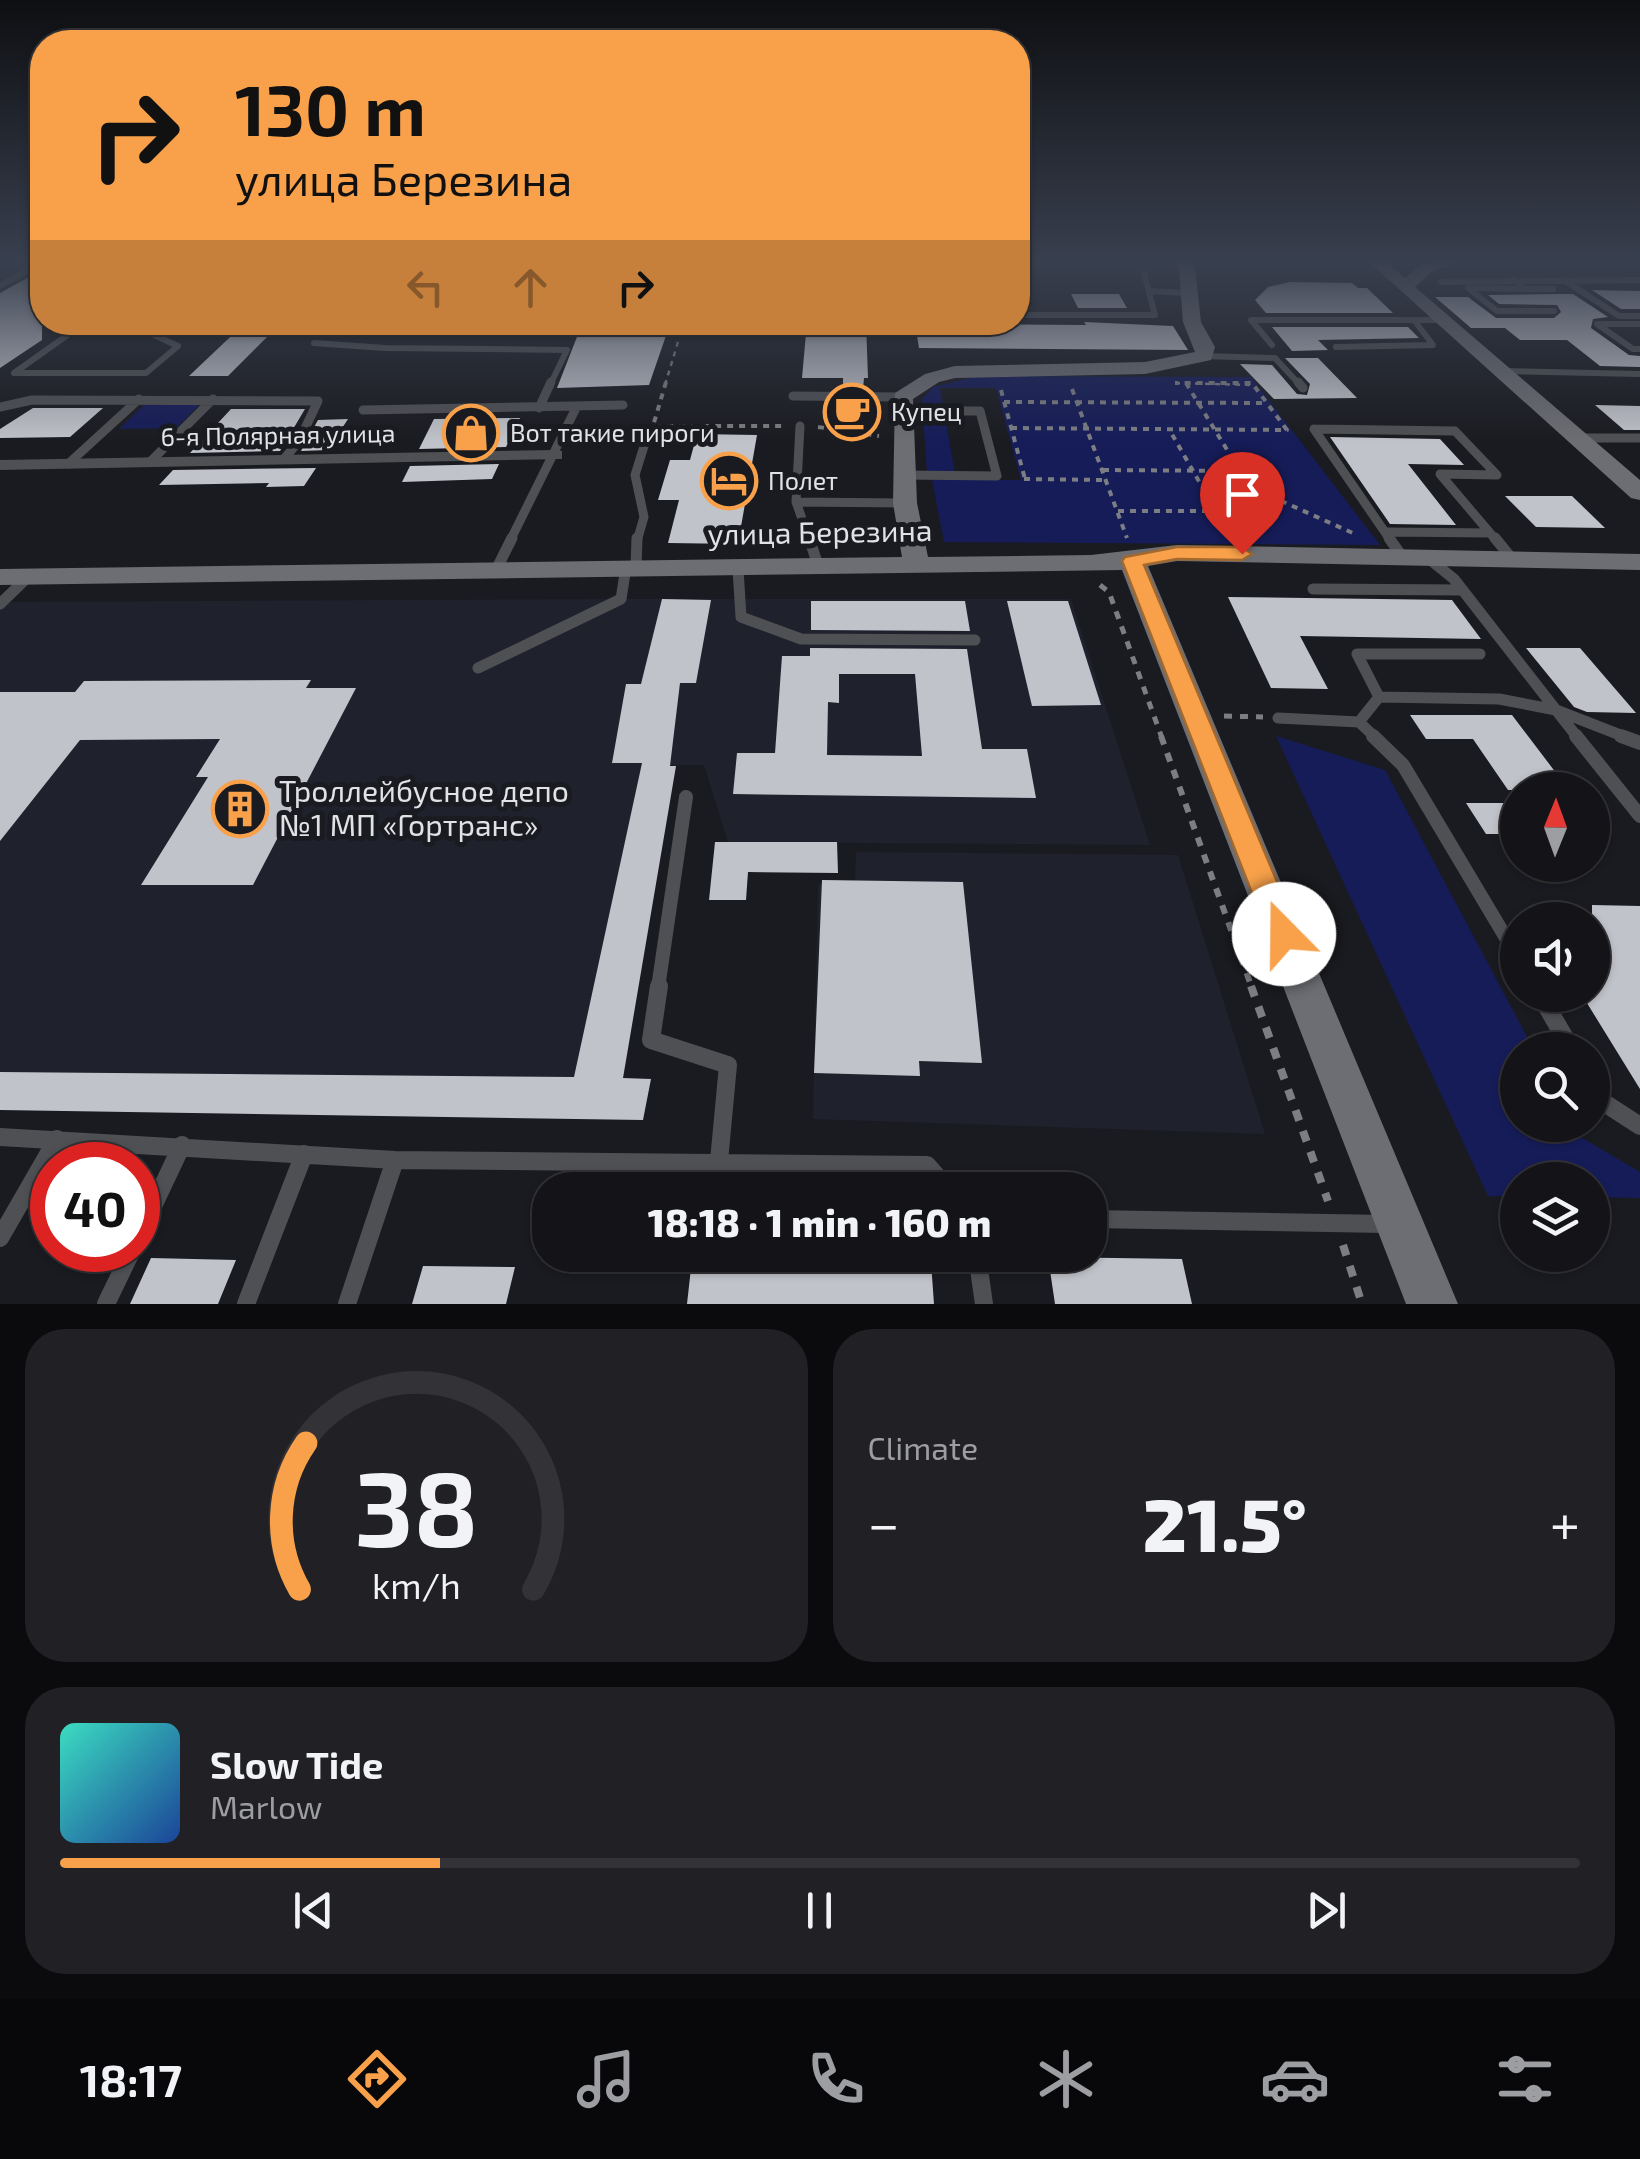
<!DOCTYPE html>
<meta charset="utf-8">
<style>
body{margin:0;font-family:"Exo 2",sans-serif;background:#212125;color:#f1f3f6;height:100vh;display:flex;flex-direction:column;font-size:38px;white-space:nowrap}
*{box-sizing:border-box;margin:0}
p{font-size:32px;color:#9d9ea2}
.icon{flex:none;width:55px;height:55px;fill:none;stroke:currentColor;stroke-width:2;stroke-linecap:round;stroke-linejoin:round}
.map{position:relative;height:1304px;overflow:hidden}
.drawer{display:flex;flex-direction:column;gap:25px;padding:25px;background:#0b0b0d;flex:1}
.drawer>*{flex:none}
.banner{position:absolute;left:30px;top:30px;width:1000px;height:305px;border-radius:40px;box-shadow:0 2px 8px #0004,0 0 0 2px #333337;background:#f8a14a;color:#111;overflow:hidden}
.needle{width:65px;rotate:1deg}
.tools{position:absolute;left:1500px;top:772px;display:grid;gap:20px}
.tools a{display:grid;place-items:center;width:110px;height:110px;border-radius:50%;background:#141418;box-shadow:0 2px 8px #0004,0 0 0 2px #333337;font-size:50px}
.speed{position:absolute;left:30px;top:1142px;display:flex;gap:20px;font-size:50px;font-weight:700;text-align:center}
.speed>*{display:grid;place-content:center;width:130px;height:130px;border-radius:50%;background:#141418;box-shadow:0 2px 8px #0004,0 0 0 2px #333337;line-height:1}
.speed .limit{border:15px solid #d22;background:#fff;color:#111}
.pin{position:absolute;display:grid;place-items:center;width:85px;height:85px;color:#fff;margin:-102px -42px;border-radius:50% 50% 50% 0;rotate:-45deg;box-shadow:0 0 10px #0007}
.pin .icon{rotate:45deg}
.me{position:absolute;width:110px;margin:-55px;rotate:338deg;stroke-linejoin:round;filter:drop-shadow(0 0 8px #0008)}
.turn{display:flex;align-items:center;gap:35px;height:210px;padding:0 40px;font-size:45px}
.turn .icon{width:130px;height:130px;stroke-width:2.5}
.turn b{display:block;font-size:70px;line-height:85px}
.lanes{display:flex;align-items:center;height:95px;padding:0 40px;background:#0003;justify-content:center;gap:50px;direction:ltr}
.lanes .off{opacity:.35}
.big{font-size:75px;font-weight:800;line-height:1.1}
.drawer .card{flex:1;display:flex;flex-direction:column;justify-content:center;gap:15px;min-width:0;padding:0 35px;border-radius:40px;background:#212125}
.drawer .dial{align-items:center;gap:0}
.dial svg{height:260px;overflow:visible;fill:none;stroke:#333337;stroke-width:7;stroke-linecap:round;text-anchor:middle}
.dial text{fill:#f1f3f6;stroke:none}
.song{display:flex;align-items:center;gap:30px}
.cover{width:120px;height:120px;border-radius:15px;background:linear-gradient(135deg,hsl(170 70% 55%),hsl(220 70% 35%))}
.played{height:10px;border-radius:5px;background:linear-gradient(90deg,#f8a14a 25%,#333337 25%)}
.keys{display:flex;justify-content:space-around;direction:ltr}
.heat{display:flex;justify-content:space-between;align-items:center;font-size:55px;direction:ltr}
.drawer .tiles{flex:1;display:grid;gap:25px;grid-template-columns:1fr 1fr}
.card:last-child{grid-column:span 2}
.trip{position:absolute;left:532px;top:1172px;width:575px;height:100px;border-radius:40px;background:#141418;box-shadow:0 2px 8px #0004,0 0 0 2px #333337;font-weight:800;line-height:100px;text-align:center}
.tab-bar{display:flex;height:160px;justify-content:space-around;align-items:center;background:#08080a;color:#9d9ea2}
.tab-bar .icon{width:70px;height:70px}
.tab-bar .current{color:#f8a14a}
.tab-bar b{font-size:45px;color:#f1f3f6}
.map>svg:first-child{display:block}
.built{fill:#1f222d}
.green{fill:#161c58}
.building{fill:#c1c3ca;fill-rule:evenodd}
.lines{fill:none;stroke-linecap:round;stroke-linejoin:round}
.path-far4{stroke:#7d7e83;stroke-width:2.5;stroke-dasharray:5 5;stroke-linecap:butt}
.path-far3{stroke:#7d7e83;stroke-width:4;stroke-dasharray:6 6;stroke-linecap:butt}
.path-far2{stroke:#7d7e83;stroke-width:5;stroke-dasharray:8 8;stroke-linecap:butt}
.path-far1{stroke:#7d7e83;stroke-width:6;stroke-dasharray:9 9;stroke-linecap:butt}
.path{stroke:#7d7e83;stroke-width:8;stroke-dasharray:11 11;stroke-linecap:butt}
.lane-far4{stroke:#4f5053;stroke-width:6}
.lane-far3{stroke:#4f5053;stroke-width:9}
.lane-far2{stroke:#4f5053;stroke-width:11}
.lane-far1{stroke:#4f5053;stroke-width:14}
.lane{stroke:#4f5053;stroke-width:18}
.street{fill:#4f5053;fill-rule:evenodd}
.secondary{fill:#6d6e73;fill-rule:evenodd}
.route{fill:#f8a14a;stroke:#a16930;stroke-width:2.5}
.labels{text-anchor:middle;stroke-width:10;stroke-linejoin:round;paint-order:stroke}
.far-poi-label{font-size:25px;fill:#e1e2e6;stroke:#1a1b20;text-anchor:start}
.far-street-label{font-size:25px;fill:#e1e2e6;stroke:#1a1b20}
.street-label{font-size:30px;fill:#e1e2e6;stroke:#1a1b20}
.poi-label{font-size:30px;fill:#e1e2e6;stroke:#1a1b20;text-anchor:start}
</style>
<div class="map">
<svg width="1640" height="1304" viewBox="0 0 1640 1304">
<rect width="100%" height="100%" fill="#1a1b20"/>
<path class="built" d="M621 599H1071L1150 845 728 842 704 765H642L574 1077 0 1072V602Z
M856 852 1178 855 1265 1134 813 1119 818 884H855Z"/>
<path class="green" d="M978 376 1251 377 1380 545 944 542 932 480H1021L996 388H940L955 474H927L922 399 933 387Z
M146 403H201L176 428 119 429Z
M1276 736 1385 770 1534 1050H1518V1125H1574L1579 1136 1640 1172V1198L1593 1197 1592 1180H1518L1517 1196H1488Z"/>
<path class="building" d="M29 277 42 278V340L0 368V293Z
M1290 282 1352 283 1358 288H1367L1393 313H1266L1255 300 1268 287Z
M1592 290 1640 291V309H1621Z
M1071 294H1119L1127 308H1078Z
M1558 294H1573L1608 317 1593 319 1591 328 1629 355 1640 356V367L1600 366 1567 340H1520L1505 328H1471L1435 297H1468L1496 318H1554L1561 312 1557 305 1499 304 1488 295Z
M246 322H282L228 376H189Z
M807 322H866L868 378H864L863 389 843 388V378H802Z
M1084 322 1173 326 1188 350 919 348 915 324 1086 325Z
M582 324H670L649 385 557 388Z
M1272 327H1408L1419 338 1318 340 1328 350 1292 351Z
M1285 358H1318L1357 398 1274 399 1240 364 1272 365 1297 394 1307 395 1310 384Z
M1595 405 1640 406V430H1624Z
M33 408H103L70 437 0 438V429Z
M231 409H305L280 451 190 453Z
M520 418 506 447 419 449 434 419Z
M348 419 328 450 301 451 318 420Z
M697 434 757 435 738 544 668 543 679 500H658L670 460H690Z
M1330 437 1440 439 1464 465 1408 464 1456 525 1390 524Z
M499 464 492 479 402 482 410 466Z
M316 468 304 486 266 487 269 483 159 485 173 470Z
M1505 496H1572L1605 528 1536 527Z
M1228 597 1452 600 1481 639 1300 636 1328 689 1271 688Z
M662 599 711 600 696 683H680L670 766H676L623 1078 651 1079 643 1120 0 1110V1072L574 1077 642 763H612L626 684H641Z
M811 601H965L970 631 811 630Z
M1007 601H1068L1101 705 1032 706Z
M810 648 967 649 982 749H1027L1036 798 733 794 737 753H775L782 656H810ZM839 674H915L922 756 827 755 828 702 839 703Z
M1526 648H1580L1636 713 1587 712 1574 707Z
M311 680 306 688H356L253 885H141L208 777H196L220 739 80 740 0 841V692H75L84 681Z
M1410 715H1512L1569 790H1508L1473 739H1426Z
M1466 803H1518V834H1486Z
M715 842H837L838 873 748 872 746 900H709Z
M822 880 963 882 982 1063 919 1061 920 1076 814 1073Z
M1592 905 1640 906V1089L1582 995H1592Z
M1048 1257 1182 1259 1192 1304H1055Z
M151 1258 236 1260 218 1304H130Z
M692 1259 931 1262 934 1304H687Z
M423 1266 515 1267 506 1304H412Z"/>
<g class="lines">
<path class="path-far4" d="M1175 383 1253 385
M665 385 684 322"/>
<path class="path-far3" d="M666 382 653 426H782
M1186 383 1250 487 1355 534
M1072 389 1127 538
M1001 390 1025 479
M1004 402 1266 403
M818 427 879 436
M1011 428 1287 430 1252 383H1175
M1103 470 1240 471
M1024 479 1106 480
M1118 511H1216L1169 429"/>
<path class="path-far2" d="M1100 585 1109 592 1162 738
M1224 716 1263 717"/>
<path class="path-far1" d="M1161 736 1252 988"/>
<path class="path" d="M1251 986 1328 1201
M1343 1245 1362 1304"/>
<path class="lane-far4" d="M1514 280 1526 289 1468 288 1497 311H1554
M1564 280 1619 316H1640
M1441 282 1640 280
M0 286 42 262
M1526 289H1553
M1149 291 1187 293
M1018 315H1155L1144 273
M1640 324H1597L1633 349H1640
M314 343 385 348 567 350 550 385
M1272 345 1251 320H1447
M1336 347 1433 345 1414 320
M1204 356 1275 358 1300 385
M1504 371 1640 374
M14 373H146L178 346 154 335 170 322
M14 373 86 322"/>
<path class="lane-far3" d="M1298 382 1303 388
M793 396 902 397
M0 407 32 400 318 401 299 441 284 459
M539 408 551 382
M363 410 623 405
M901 411H980L997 476 905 475
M800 426 796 502 810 541
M1314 429 1455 431 1497 475 1440 474 1490 533 1388 532
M1314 429 1391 541
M1576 438H1640
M150 462 213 399
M68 464 139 399
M796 502 905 503
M1490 533 1497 541
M510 541 577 406
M637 541 644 517 635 475 645 443"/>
<path class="lane-far2" d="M809 538 819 568
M1389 538 1401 555
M1495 538 1513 560
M1428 558 1454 579 1556 710 1628 738
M636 567 637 538
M738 569 741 617 801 639 975 640
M496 570 512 538
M1313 589 1463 590
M0 604 29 576
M478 668 621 599 626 567
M1379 697 1499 699 1556 710 1578 738
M1278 718 1359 722 1379 697 1357 654H1480
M1359 722 1376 738"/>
<path class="lane-far1" d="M1373 736 1403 765 1518 958
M1576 736 1640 816
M1621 736 1640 743
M658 988 686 797"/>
<path class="lane" d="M659 986 651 1040 728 1065 719 1161
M1540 995 1572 1050
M1592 1084 1603 1102 1640 1126
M0 1137 395 1160 927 1165 949 1190
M1090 1219 1386 1224
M0 1238 57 1139
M138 1238 182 1145
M977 1255 984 1304
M106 1304 132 1250
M246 1304 304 1154
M347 1304 395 1160"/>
<path class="street" d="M556 450 562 451V459L0 470V460Z"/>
<path class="secondary" d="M1173 261H1190L1195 268 1201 322 1215 347 1211 360 1145 374 955 378 939 382 913 399 917 503 928 557 1091 555 1177 545 1640 554V570L1177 561 1148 566 1458 1304H1406L1122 570 0 585V569L902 557 893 503 895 393 925 374 955 366 1145 362 1195 352 1183 322 1179 269Z
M1368 261H1385L1405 278 1421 264 1465 261 1432 271 1415 287 1640 480V500L1631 498Z"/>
</g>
<linearGradient id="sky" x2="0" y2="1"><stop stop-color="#0e0f12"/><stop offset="0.59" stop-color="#383f4e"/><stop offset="1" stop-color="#383f4e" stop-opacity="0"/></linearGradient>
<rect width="1640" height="443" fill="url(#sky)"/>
<path class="route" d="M1177 547H1242L1252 554 1242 560 1177 559 1144 565 1299 934 1294 942 1284 946 1273 942 1268 934 1122 561 1125 557Z"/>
<defs>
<g id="cafe-ring" transform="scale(2.875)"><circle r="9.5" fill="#1a1b20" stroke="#f8a14a" stroke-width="1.5"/><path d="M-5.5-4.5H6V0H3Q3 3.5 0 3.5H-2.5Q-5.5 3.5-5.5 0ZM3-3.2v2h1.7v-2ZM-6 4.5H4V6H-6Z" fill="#f8a14a"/></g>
<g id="shop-ring" transform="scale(2.875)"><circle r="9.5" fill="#1a1b20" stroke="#f8a14a" stroke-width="1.5"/><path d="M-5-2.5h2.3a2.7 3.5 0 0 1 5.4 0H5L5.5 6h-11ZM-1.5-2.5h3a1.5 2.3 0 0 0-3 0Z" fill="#f8a14a"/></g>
<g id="hotel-ring" transform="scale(2.875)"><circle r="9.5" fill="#1a1b20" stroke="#f8a14a" stroke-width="1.5"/><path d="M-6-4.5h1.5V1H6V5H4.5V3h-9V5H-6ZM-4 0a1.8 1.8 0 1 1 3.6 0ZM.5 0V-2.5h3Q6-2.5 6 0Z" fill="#f8a14a"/></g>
<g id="building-ring" transform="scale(2.875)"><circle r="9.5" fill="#1a1b20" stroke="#f8a14a" stroke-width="1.5"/><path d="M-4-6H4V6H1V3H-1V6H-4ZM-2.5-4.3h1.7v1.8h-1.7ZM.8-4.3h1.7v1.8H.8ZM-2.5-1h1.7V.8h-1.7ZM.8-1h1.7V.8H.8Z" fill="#f8a14a"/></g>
</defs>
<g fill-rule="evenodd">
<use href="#cafe-ring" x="852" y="412"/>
<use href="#shop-ring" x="471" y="433"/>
<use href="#hotel-ring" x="729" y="481"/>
<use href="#building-ring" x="240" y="809"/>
</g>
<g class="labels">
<g class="far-poi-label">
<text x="891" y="421">Купец</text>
<text x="510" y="442">Вот такие пироги</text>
<text x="768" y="490">Полет</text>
</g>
<g class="far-street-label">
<text transform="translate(278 435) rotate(-1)" y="9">6-я Полярная улица</text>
</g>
<g class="street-label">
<text transform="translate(820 533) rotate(-1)" y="10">улица Березина</text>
</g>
<g class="poi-label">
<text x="279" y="802">Троллейбусное депо<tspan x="279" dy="34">№1 МП «Гортранс»</tspan></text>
</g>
</g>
</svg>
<div class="tools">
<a><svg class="needle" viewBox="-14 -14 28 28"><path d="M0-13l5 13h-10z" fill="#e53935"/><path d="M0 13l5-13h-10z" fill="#9d9ea2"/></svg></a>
<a><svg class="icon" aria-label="sound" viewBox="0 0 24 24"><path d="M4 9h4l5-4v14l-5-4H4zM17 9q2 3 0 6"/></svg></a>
<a><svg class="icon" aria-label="search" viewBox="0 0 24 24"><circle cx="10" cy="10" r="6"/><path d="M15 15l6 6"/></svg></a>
<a><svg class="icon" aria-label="layers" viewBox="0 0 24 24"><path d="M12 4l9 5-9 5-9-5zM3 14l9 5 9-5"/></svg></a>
</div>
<div class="speed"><div class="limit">40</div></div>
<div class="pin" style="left:1242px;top:554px;background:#d93025"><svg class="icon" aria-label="arrive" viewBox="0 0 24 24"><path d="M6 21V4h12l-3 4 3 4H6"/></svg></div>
<svg class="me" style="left:1284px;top:934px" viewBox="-20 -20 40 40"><circle r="19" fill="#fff"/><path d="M0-13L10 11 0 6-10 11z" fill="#f8a14a"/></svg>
<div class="trip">18:18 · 1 min · 160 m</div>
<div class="banner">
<div class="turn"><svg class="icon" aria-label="right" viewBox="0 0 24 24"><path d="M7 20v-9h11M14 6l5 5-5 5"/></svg><div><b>130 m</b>улица Березина</div></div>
<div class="lanes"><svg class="icon off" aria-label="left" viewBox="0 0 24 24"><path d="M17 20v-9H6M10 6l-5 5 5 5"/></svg><svg class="icon off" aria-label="ahead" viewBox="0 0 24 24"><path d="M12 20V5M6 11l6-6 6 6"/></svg><svg class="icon" aria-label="right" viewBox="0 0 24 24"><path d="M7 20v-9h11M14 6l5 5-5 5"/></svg></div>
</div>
</div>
<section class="drawer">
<div class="tiles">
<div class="card dial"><svg viewBox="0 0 100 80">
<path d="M14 69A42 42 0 1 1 86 69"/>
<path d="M14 69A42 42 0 0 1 16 24" stroke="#f8a14a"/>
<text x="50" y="56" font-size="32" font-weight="700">38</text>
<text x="50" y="72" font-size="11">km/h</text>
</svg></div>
<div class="card"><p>Climate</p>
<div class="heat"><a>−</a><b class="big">21.5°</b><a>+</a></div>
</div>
<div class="card">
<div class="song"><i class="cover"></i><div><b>Slow Tide</b><p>Marlow</p></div></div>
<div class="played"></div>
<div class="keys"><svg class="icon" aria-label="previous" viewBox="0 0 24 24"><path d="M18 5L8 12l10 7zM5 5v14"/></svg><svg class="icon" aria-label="pause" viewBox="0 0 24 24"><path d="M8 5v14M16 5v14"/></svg><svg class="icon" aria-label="next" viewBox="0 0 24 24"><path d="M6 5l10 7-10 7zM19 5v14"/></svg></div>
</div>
</div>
</section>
<nav class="tab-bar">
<b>18:17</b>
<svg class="icon current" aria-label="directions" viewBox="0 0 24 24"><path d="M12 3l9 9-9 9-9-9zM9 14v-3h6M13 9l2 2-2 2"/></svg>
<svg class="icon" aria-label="music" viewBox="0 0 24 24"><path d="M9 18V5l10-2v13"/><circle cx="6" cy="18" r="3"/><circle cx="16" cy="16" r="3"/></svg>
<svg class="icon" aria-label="phone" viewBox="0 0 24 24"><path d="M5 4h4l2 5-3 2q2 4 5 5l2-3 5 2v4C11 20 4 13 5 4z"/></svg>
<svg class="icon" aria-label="climate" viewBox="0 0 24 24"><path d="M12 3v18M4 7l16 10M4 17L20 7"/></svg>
<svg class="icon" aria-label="car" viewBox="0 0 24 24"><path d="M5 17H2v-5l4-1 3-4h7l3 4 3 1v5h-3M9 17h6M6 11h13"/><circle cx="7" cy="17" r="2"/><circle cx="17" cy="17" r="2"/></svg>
<svg class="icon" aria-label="filters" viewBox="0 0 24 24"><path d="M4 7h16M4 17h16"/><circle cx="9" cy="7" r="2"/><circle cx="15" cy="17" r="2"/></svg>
</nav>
